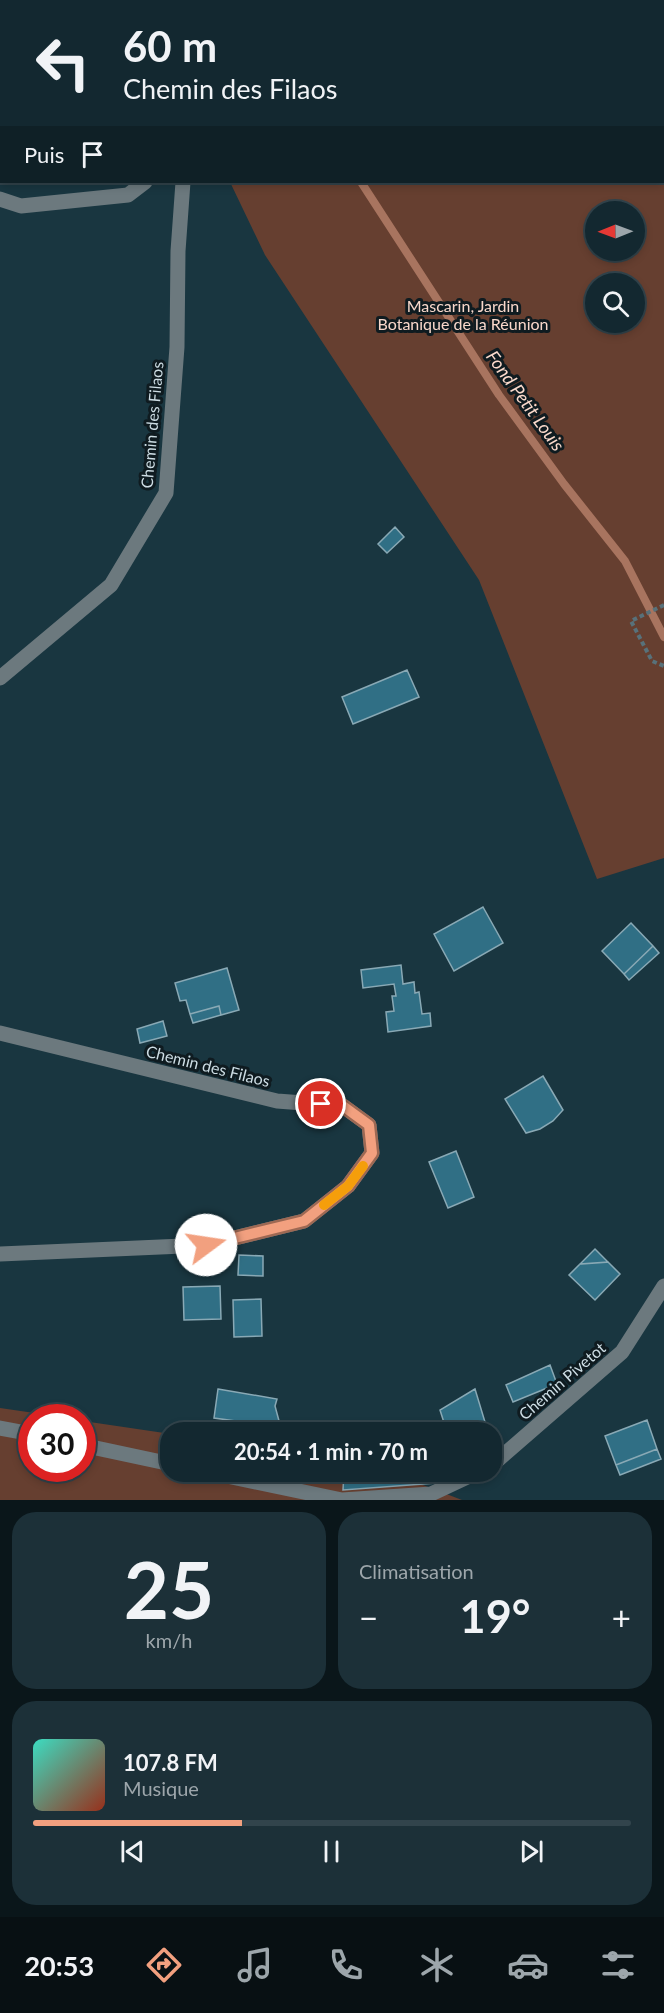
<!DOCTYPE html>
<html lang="fr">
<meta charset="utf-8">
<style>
body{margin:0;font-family:Lato,sans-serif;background:#1c3038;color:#f1f3f6;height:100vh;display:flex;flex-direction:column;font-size:22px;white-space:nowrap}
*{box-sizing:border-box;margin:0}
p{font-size:20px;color:#9da6ab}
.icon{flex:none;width:33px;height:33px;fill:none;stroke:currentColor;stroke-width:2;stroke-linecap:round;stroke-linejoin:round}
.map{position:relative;height:1500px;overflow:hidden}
.sheet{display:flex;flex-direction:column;gap:12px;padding:12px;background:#0a161a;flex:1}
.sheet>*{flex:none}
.guide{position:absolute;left:0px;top:0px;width:664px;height:183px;box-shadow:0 3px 9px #0003,0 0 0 2px #32444c;background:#132830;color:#f1f3f6;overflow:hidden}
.needle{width:39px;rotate:269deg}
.tools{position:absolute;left:585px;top:201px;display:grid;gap:12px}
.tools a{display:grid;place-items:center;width:60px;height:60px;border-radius:50%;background:#132830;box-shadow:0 3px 9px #0003,0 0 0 2px #32444c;font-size:30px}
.speed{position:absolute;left:18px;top:1404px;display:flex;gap:12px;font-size:30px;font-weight:700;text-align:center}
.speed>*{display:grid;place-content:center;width:78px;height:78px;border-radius:50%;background:#132830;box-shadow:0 3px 9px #0003,0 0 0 2px #32444c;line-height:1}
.speed .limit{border:9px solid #d22;background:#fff;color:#111}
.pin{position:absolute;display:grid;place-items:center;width:51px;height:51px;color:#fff;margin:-26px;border:3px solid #fff;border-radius:50%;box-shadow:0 2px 6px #0007}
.me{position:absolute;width:66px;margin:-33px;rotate:76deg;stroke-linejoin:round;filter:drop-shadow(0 0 4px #0008)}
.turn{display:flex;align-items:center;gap:21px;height:126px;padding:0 24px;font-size:27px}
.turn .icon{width:78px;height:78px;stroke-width:2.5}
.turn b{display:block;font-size:42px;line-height:51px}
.then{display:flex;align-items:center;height:57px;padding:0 24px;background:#0003;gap:12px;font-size:22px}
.big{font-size:45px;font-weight:700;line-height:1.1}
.sheet .widget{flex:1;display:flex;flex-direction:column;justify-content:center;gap:9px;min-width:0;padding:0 21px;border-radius:24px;background:#1c3038}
.sheet .dial{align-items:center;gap:0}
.dial b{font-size:78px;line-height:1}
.song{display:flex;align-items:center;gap:18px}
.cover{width:72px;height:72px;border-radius:9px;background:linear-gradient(135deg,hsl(170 70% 55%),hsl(10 70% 35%))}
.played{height:6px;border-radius:3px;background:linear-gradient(90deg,#f2a07f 35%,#32444c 35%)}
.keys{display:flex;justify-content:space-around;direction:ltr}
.heat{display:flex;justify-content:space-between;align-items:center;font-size:33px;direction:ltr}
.sheet .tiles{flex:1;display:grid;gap:12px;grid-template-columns:1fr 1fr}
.widget:last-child{grid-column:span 2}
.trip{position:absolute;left:160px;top:1422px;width:342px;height:60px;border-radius:24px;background:#132830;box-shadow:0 3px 9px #0003,0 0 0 2px #32444c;font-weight:700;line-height:60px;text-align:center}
.dock{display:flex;height:96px;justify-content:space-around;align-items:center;background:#081013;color:#9da6ab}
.dock .icon{width:42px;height:42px}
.dock .current{color:#f2a07f}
.dock b{font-size:27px;color:#f1f3f6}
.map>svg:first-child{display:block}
.green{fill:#663f30;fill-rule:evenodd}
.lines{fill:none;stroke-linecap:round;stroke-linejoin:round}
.stream{stroke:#a8745f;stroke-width:8}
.building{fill:#306f85;stroke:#89a9b5;stroke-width:1.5}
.path{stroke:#58717a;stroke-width:4;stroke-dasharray:4.5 3;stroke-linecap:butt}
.minor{stroke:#6c797e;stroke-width:15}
.route-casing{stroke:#9d6853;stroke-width:15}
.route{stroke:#f2a07f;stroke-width:10}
.slow{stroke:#f59e0b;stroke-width:10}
.labels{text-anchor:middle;stroke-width:6;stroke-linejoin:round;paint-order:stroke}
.park-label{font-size:16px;fill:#f9d8cb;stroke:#0f1b20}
.street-label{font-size:16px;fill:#cddde4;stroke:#0f1b20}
.water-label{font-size:18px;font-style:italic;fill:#fbdacc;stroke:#0f1b20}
</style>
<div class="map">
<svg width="664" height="1500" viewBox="0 0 664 1500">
<rect width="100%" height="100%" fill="#193640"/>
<path class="green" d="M76 0H482L78 2Z
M505 0H664V858L597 879 479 580 265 255 230 182H663V2ZM596 212H634V250H596ZM596 284H634V322H596Z
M0 1408 62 1417 32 1418V1468H82L83 1421 171 1434V1472H389L462 1500H0Z"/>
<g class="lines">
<path class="stream" d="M223 0 224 2
M361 182 499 395 564 484 625 561 664 637"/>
</g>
<path class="building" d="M395 527 404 537 387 553 378 544Z
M407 670 419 697 353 724 342 697Z
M483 907 503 943 454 971 434 934Z
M631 923 653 946 624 974 602 951Z
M653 946 659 953 629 980 624 974Z
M401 965 403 984 414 982 415 993 419 992 422 1014 430 1013 431 1026 388 1032 386 1012 394 1011 392 996H396L394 984 363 988 361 970Z
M227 968 239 1010 221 1015 219 1006 190 1014 186 1000 180 1001 175 983Z
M219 1006 221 1015 193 1023 190 1014Z
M163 1021 167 1036 140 1043 137 1029Z
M543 1076 563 1110 553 1121 540 1129 526 1133 505 1099Z
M456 1151 474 1197 448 1208 429 1162Z
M595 1249 608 1262 580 1264Z
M239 1255 263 1256V1276L238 1275Z
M608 1262 620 1274 595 1300 569 1275 580 1264Z
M220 1286 221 1319 184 1320 183 1287Z
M261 1299 262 1336 234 1337 233 1300Z
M550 1365 557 1384 513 1402 506 1385Z
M218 1389 277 1399 275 1406 282 1432H252L250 1423 214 1418Z
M475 1389 488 1432H447L440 1410Z
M647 1420 657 1449 616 1465 605 1436Z
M657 1449 661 1459 620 1475 616 1465Z
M344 1472H467L437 1483 343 1490Z"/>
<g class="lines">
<path class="path" d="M664 605 631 621 652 661 664 666"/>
<path class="minor" d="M504 2 505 0
M663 167 664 164
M0 199 21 206 128 195 145 182
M0 678 111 585 166 493 177 347 178 251 183 182
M0 1033 277 1101 343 1106 369 1125 372 1153 348 1186 304 1221 206 1245 0 1254
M0 1428 32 1434
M82 1445 171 1464
M492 1465 622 1352 664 1286
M208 1472 342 1500 431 1494 478 1472"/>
</g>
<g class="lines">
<g class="route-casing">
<path id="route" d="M206 1245 304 1221 348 1186 372 1153 369 1125 343 1106 321 1104"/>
</g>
<use href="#route" class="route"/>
<path class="slow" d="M324 1205 348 1186 363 1166"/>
</g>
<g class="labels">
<g class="park-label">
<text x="463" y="312">Mascarin, Jardin<tspan x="463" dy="18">Botanique de la Réunion</tspan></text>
</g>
<g class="street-label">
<text transform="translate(152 425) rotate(-85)" y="6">Chemin des Filaos</text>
<text transform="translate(208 1066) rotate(14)" y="6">Chemin des Filaos</text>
<text transform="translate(562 1381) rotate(-41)" y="6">Chemin Pivetot</text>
</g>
<g class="water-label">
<text transform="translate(525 401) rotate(54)" y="6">Fond Petit Louis</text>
</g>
</g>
</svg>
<div class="tools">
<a><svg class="needle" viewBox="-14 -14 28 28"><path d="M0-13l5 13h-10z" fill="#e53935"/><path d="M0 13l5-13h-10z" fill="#9da6ab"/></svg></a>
<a><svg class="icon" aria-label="search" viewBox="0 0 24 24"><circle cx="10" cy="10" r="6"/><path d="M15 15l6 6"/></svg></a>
</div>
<div class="speed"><div class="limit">30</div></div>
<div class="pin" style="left:321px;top:1104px;background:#d93025"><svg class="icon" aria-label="arrive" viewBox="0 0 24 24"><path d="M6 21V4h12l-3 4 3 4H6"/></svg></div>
<svg class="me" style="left:206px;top:1245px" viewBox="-20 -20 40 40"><circle r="19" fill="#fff"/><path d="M0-13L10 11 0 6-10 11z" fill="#f2a07f"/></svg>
<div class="trip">20:54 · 1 min · 70 m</div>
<div class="guide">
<div class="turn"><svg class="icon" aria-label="left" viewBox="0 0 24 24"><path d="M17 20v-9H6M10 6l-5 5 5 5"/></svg><div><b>60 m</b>Chemin des Filaos</div></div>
<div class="then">Puis<svg class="icon" aria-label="arrive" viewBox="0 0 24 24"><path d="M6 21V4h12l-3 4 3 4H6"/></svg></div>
</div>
</div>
<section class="sheet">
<div class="tiles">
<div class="widget dial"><b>25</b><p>km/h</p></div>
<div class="widget"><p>Climatisation</p>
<div class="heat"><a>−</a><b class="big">19°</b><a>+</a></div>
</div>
<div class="widget">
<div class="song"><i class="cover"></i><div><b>107.8 FM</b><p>Musique</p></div></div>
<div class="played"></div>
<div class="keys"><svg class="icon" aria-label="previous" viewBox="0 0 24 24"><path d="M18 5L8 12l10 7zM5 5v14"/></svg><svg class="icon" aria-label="pause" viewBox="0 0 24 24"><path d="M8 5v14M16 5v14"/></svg><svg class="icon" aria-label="next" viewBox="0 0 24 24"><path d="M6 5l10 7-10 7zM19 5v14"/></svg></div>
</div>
</div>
</section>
<nav class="dock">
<b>20:53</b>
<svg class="icon current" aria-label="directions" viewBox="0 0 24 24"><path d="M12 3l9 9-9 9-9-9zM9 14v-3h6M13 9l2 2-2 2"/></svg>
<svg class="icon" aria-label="music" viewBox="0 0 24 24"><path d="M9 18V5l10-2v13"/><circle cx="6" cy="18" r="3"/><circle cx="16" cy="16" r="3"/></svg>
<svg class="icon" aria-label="phone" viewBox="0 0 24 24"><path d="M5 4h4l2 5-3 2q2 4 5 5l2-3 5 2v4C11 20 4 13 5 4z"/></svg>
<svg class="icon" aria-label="climate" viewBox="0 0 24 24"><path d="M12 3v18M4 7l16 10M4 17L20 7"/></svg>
<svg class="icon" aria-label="car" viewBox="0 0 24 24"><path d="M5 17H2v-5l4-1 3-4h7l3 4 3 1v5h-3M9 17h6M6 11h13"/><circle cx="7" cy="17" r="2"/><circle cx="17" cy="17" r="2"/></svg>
<svg class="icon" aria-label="filters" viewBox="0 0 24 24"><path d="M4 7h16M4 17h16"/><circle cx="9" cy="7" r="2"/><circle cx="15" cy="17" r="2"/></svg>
</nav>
